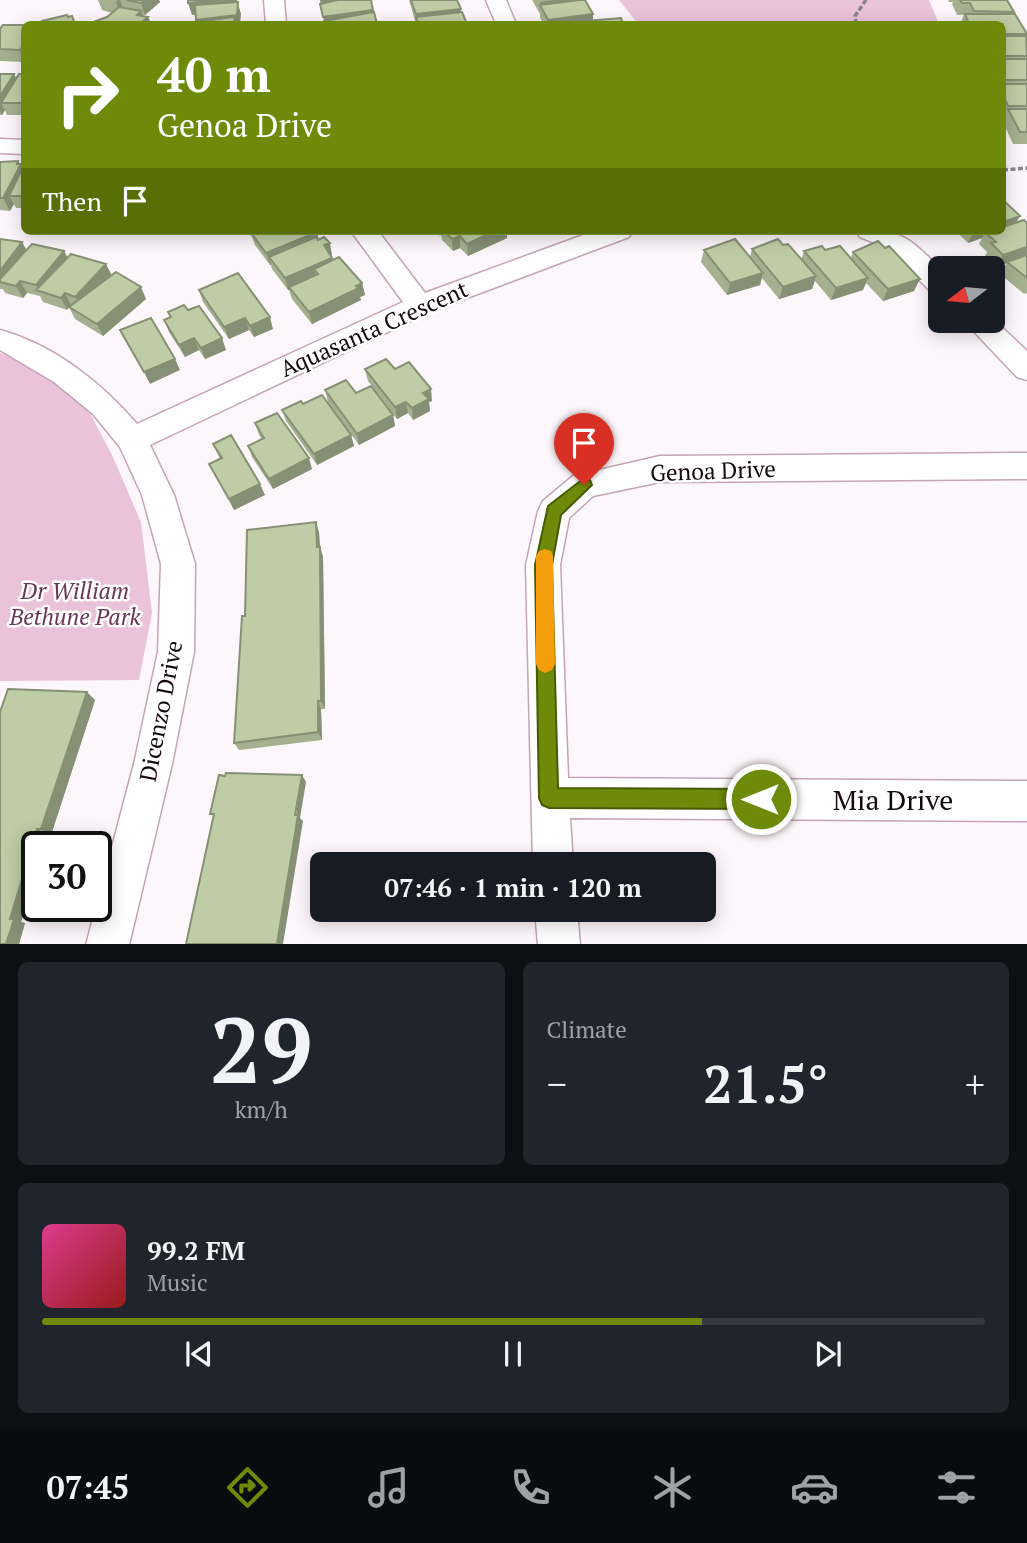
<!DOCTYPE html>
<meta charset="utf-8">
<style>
body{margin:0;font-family:"PT Serif",serif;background:#20242c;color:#f1f3f6;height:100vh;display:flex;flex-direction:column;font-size:26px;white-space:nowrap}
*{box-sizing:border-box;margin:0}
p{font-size:23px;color:#9ea1a6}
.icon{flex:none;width:38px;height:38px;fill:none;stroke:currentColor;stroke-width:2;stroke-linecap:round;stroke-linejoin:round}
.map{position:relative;height:944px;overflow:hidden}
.sheet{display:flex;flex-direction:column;gap:18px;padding:18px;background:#0d0f14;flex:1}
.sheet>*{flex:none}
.hud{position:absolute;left:21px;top:21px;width:985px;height:214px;border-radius:10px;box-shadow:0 4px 18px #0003;background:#6d8b08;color:#fff;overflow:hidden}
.needle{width:46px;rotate:254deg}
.tools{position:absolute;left:928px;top:256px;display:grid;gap:14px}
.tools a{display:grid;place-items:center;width:77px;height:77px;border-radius:10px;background:#171b24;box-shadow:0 4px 18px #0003;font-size:35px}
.speed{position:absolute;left:21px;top:831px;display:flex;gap:14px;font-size:35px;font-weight:700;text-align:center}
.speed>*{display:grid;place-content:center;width:91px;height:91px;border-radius:50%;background:#171b24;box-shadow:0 4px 18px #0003;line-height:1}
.speed .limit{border:4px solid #111;border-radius:10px;background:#fff;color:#111}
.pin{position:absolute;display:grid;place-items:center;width:60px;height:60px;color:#fff;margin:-72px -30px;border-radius:50% 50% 50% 0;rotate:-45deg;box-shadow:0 0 7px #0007}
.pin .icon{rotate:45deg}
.me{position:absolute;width:77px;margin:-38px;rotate:270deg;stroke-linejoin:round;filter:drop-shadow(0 0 5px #0008)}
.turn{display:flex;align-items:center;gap:24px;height:147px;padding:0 21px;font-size:32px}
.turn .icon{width:91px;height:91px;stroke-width:2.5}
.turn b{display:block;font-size:49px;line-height:60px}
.then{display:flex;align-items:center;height:66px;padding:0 21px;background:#0003;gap:14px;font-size:26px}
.big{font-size:52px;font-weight:800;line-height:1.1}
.sheet .widget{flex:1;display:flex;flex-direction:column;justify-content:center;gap:10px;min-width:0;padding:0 24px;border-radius:10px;background:#20242c}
.sheet .dial{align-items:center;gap:0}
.dial b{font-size:91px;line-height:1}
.song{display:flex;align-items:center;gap:21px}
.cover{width:84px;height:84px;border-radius:10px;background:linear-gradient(135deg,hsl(330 70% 55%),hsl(0 70% 35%))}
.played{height:7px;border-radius:4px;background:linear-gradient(90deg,#6d8b08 70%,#363941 70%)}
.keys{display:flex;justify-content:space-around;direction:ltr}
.heat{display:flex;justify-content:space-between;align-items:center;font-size:38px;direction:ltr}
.sheet .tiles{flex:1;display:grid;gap:18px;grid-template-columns:1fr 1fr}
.widget:last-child{grid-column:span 2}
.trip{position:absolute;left:310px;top:852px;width:406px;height:70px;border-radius:10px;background:#171b24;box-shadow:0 4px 18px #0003;font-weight:800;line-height:70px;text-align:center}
.tab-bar{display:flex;height:112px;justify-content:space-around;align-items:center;background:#090b0e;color:#9ea1a6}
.tab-bar .icon{width:49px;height:49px}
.tab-bar .on{color:#6d8b08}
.tab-bar b{font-size:32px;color:#f1f3f6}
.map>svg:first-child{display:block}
.green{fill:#eac3db}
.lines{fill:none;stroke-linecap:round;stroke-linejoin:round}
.minor-casing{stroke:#c4a4b7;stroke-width:3}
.path{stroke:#8b8388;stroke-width:3.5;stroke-dasharray:5 2.5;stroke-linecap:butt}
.minor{fill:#fff;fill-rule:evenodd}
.wall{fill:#a4b08f}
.shaded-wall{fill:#869074}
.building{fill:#bfcda6;stroke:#869074;stroke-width:2}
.route{fill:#6d8b08;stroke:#475a05;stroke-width:2}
.slow{fill:#f59e0b}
.labels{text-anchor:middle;stroke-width:5;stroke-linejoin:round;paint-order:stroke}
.street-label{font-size:23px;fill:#13090f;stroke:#fff}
.park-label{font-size:23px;font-style:italic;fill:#693658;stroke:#fff}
.near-street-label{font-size:28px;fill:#13090f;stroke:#fff}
</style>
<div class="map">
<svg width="1027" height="945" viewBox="0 0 1027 945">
<rect width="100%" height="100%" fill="#fdf6fa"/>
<path class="green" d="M619 0H929L939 24H638Z
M0 353 24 362 81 396 112 455 141 522 152 613 139 680 0 681Z"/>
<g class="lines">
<g class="minor-casing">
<path id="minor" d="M264 0H284L286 24H266Z
M486 0H506L516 24H496Z
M0 139 24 140V154L0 153Z
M351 231H378L425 293 594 231H633L629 237 430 312 150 445 174 495 195 564 194 652 172 764 129 945H86L134 764 158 652 161 564 142 495 120 447 93 414 54 382 0 350V330C54 345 101 382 137 424L403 302Z
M856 231C905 231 905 235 940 268V293L930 291 889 249 860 237Z
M992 318 1027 351V380L1017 377 963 320H992Z
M1027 453V479L660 482 593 496 569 518 560 565 568 778 1027 781V821L570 818 573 864H533L526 565 538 511 543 501 573 476 660 456Z
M535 910H577L580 945H538Z"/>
</g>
<path class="path" d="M856 24 855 16 866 0
M1003 170 1027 168"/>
<use href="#minor" class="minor"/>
</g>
<path class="wall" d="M98 0H159L160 2 145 15H143V16L148 17 151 24H88L107 17 112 13 102 10Z
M409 0H457L461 12 467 24H416Z
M532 0H585L593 20 623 24H544L540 18V14Z
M948 0H1007L1014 12 1013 14 1027 34 1026 36 1027 37V144H1013L1003 122 1004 118H1003V24H960L964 15H957L952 4 953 2H949Z
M24 25V62L0 61V28V29Z
M0 74H14L16 78 24 74V115H7L5 110 2 115H0Z
M18 161 23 168 24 165V208H16L14 204 10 211 0 210V162Z
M1016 223H1027V293L1024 294 1000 274 1006 264 996 267 985 256 987 252 979 244 982 238 968 243 956 231H1003Z
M247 231H316L319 240 332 255 331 256 332 260 362 283 365 295 360 297 361 300 312 324 292 299 289 290H288L272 269 271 265H270L255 245 252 237Z
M435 231H507V238L468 256 460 248 453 251 442 240 441 235 440 236Z
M0 239 22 242 26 250 106 264 112 276 146 299 103 336 75 319 69 307 67 310 43 302 40 296 27 293 23 298 5 293 3 289H0Z
M783 245 801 260 804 251 825 250 851 258 853 252 914 291 883 301 866 283 863 290 831 300 815 281 812 289 779 299 762 278 760 285 727 295 701 262 704 250 750 257 752 249Z
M199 290 273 329 254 337 249 330 229 339 203 302Z
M188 310 226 350 205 359 199 350 185 357 169 332 164 320 170 317 168 312Z
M365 369H395L432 401 429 402 430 411 413 420 408 413 397 419 368 381Z
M325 390 356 393 393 415 395 426 359 445 328 402Z
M303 404 351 435 354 446 317 465 286 421 282 410Z
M255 423 312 469 273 489 252 457 248 446 262 439 259 435Z
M213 444 265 495 234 510 209 464 220 459Z
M316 522 319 533 320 547 323 557 325 709H321L322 740 239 750 234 743 245 616Z
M95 700 51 835H48L37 847V871L21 922 25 923 19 944H0V712Z"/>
<path class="shaded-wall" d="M118 0H120L124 11 120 14 116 2Z
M144 0H159L160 2 145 15 141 3Z
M217 0H237L241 14 240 24H198L196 20 237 10 192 15 188 3Z
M320 0H364L320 4 322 12Z
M554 0H581L540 5 539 14 540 2Z
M461 9V21L416 17 417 24 416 14Z
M373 10 375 23 325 24 323 17Z
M141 11 144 20 148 17 151 24H140L137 15Z
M593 14V24L561 23V24H548V20Z
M24 44V59L20 50Z
M14 74 20 86 1 103 5 110 2 115 0 112V96Z
M18 161 24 170 9 196 14 204 10 211 3 198Z
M1020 216 1013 228 990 236 985 232 982 238 968 243 974 231H1003V222Z
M495 231H507V238L468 256 467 244Z
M317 232 320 244 269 257 271 265H270L266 253Z
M460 236V248L453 251 452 239Z
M22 242 29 254 0 282V271Z
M330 243 332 255 326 258 324 245Z
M1027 247V257L1007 262 1006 263 996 267 1003 255Z
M64 251 71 263 39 291 36 285Z
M332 258 334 270 318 274 314 269 316 278 289 287V290H288L285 278Z
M106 264 112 276 82 309 75 297Z
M763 273 760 285 727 295 730 283Z
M816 276 812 289 779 299 783 287Z
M868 278 863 290 831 300 836 288Z
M920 279 914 291 883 301 888 289Z
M20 281 27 293 23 298 16 286Z
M362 283 365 295 360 297 361 300 312 324 309 312Z
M141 287 146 299 103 336 97 324Z
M65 293 71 305 67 310 61 298Z
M270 317 273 329 254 337 250 326Z
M245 318 249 330 229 339 224 327Z
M194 338 199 350 185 357 179 345Z
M222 338 226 350 205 359 201 348Z
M175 359 180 370 150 384 144 372Z
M431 389 432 401 429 402 430 411 413 420 412 408 423 393Z
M406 402 408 413 397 419 395 407Z
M393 415 395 426 359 445 357 434Z
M351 435 354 446 317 465 314 454Z
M309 458 312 469 273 489 269 479Z
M260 484 265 495 234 510 229 499Z
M316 522 319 533 320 547 323 557 325 709 321 701Z
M87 692 95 700 51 835 41 829Z
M318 701 321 709 322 740 318 732Z
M302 775 306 782 300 818 303 821 283 944H277Z
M37 829 48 835 44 847H37V871L21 922 25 923 19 944H6L10 919Z"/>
<path class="building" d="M126 0H144L141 3Z
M188 0H217L188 3Z
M338 0H371L373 10 323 17 320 4Z
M411 0H457L461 9 416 14Z
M580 0H585L593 14 548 20 540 5Z
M960 0H1007L1014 12 974 11 970 3H962Z
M238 2 237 15 196 20 195 5Z
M119 7 141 11 137 15 148 17 140 24H88L107 17Z
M374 12 377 24H325L324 21Z
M462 12 467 24H418L416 17Z
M965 14H1015L1027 34H1003V24H969Z
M67 15 68 17 72 16 75 24H43L42 21Z
M234 17 235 23 237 24H188V23Z
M621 18 623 24H562L561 23Z
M3 25H24V44L20 50 0 49V29Z
M1003 36H1026L1027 56H1003Z
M1003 59H1027V80H1003Z
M0 74H14L0 96Z
M19 74H24V103H1Z
M1003 84H1027V106H1008L1003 95Z
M1008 109H1027V132H1020Z
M18 161 17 164H21L3 198H0V162Z
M24 165V196H9Z
M1003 200 1020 216 1003 222Z
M1024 220 1027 223V247L1003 255 991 243 996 242 985 232 1003 231V227Z
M256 231H316L317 232 266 253 251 233Z
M444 231H495L467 244 460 236 452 239Z
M316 237 318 240 324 237 330 243 324 245 332 258 285 278 269 257Z
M0 239 22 242 0 271Z
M735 239 763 273 730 283 704 250Z
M778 239 783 245 788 244 816 276 783 287 752 249Z
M878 241 885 248 889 246 920 279 888 289 853 252Z
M32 244 64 251 36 285 20 281 16 286 0 282V279Z
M822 246 825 250 840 246 868 278 836 288 804 251Z
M71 254 106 264 75 297 65 293 61 298 36 290Z
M1027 255V278L1007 262Z
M339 257 362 283 356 286 359 288 309 312 289 287 318 274 314 269Z
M116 272 141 287 97 324 69 307Z
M238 273 270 317 250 326 245 318 224 327 199 290Z
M184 305 188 310 199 306 222 338 201 348 194 338 179 345 164 320 171 317 168 312Z
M151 318 175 359 144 372 120 330Z
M386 359 395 369 409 362 431 389 423 393 429 399 412 408 406 402 395 407 365 369Z
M346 380 356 393 371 386 393 415 357 434 325 390Z
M322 395 351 435 314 454 282 410 301 401 303 404Z
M277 413 309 458 269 479 248 446 264 438 255 423Z
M231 435 260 484 229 499 209 464 222 458 213 444Z
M316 522 317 547H320L321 701H318V732L234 743 242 616H245L247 530Z
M8 689 87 692 41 829H37L10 919H14L6 944H0V712Z
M226 773 302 775 295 815H298L277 944H186L214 814H210L219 775 225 776Z"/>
<path class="route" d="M584 478 590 480 592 485 561 515 552 565 558 788 761 789 768 792 771 799 768 806 761 809 549 808 542 805 539 798 535 565 548 506Z"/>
<path class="slow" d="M545 549 551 551 553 556 555 664 552 670 545 673 539 670 536 664V556L539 551Z"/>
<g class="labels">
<g class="street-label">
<text transform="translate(374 329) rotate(-24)" y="8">Aquasanta Crescent</text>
<text transform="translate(713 471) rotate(-2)" y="8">Genoa Drive</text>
<text transform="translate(161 711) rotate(-79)" y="8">Dicenzo Drive</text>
</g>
<g class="park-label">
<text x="75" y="599">Dr William<tspan x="75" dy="26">Bethune Park</tspan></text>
</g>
<g class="near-street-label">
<text x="893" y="810">Mia Drive</text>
</g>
</g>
</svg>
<div class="tools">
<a><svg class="needle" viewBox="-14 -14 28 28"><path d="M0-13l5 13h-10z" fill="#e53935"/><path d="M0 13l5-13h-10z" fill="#9ea1a6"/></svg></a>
</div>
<div class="speed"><div class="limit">30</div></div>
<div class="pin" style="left:584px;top:485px;background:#d93025"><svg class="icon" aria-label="arrive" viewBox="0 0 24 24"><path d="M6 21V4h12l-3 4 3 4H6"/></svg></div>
<svg class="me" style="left:761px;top:799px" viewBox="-20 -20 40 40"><circle r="17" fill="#6d8b08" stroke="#fff" stroke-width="3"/><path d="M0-11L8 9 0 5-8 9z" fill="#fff"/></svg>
<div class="trip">07:46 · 1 min · 120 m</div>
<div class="hud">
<div class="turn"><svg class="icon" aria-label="right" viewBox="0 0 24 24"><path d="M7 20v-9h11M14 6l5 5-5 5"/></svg><div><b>40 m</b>Genoa Drive</div></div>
<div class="then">Then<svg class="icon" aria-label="arrive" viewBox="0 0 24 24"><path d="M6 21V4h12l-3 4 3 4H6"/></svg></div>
</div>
</div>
<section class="sheet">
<div class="tiles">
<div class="widget dial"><b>29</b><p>km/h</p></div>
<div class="widget"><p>Climate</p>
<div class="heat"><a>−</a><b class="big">21.5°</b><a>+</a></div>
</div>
<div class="widget">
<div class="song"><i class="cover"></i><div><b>99.2 FM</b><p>Music</p></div></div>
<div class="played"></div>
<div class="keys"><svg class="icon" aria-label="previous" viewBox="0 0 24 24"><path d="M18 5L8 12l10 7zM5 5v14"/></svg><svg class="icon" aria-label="pause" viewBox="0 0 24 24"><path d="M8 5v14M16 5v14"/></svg><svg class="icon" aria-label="next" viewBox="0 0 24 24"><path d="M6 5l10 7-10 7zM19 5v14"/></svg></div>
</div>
</div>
</section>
<nav class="tab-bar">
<b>07:45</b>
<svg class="icon on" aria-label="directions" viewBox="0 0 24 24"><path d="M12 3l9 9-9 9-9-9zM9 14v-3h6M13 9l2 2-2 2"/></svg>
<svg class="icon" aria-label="music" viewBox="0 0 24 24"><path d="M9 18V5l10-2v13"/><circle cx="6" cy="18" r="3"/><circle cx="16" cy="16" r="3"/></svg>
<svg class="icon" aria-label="phone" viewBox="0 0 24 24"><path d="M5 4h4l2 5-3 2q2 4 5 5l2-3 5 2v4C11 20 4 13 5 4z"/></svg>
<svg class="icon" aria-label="climate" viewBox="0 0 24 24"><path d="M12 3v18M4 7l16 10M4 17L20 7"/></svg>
<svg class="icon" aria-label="car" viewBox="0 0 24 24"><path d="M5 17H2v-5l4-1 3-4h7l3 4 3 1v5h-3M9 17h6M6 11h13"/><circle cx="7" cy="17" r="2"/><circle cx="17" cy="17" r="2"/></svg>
<svg class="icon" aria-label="filters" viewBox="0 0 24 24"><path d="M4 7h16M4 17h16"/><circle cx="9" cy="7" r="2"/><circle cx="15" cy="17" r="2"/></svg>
</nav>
